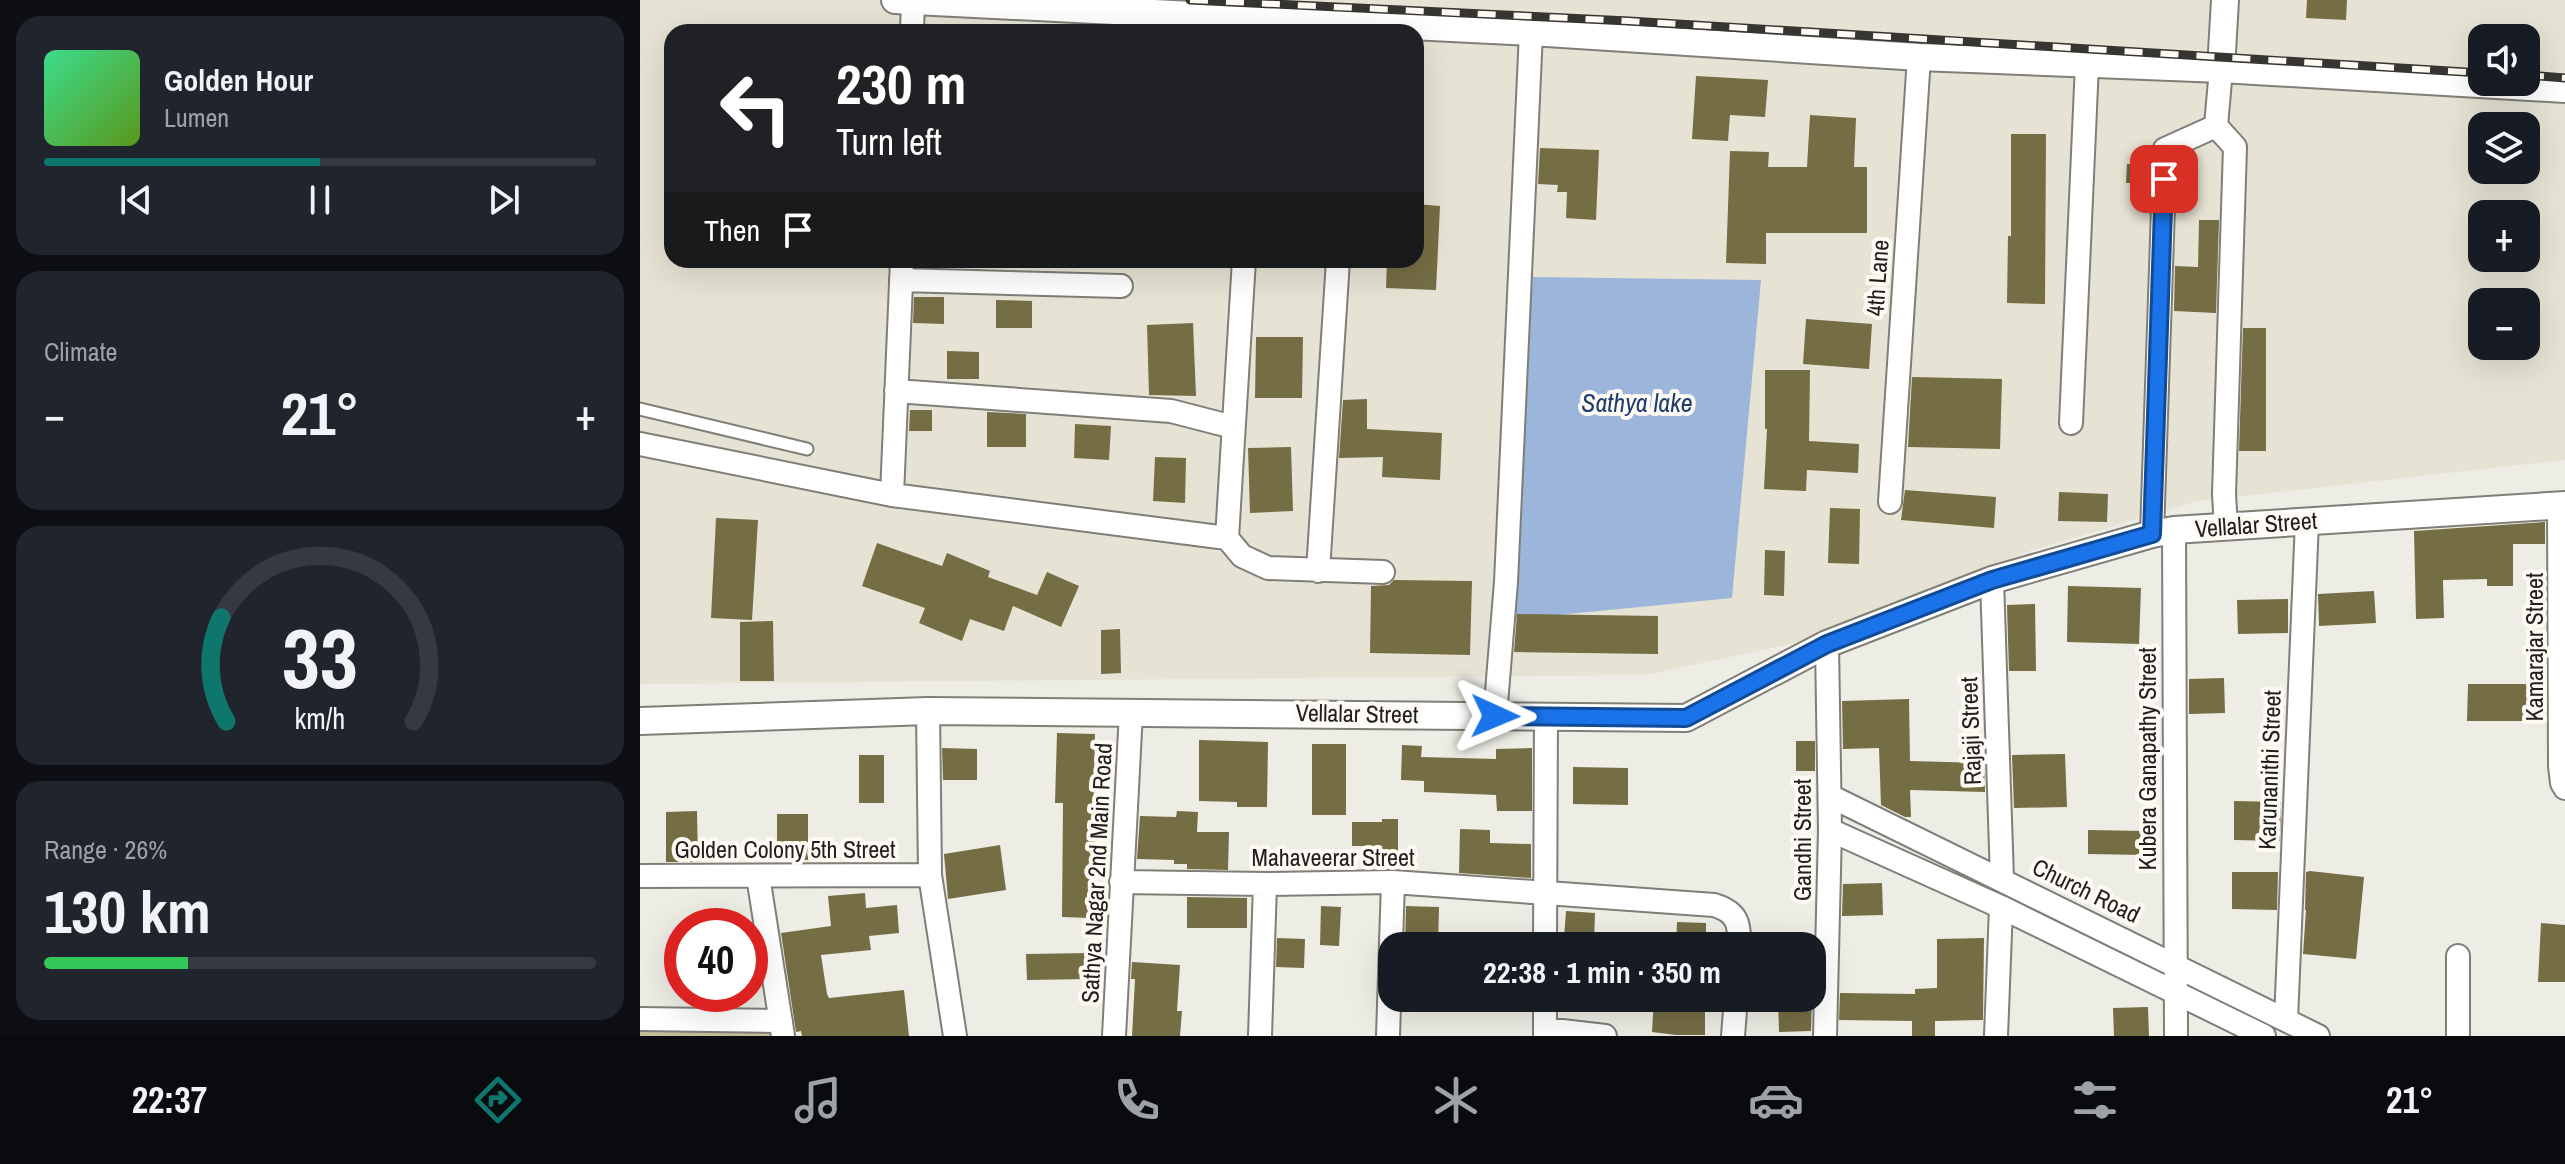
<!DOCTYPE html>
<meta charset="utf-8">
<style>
body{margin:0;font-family:"Archivo Narrow",sans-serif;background:#20242c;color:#f1f3f6;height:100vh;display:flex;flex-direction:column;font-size:30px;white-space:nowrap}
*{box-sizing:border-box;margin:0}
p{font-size:26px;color:#9ea1a6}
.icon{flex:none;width:44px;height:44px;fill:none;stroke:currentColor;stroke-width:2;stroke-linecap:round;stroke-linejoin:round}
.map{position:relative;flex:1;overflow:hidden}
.sheet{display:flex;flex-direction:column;gap:16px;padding:16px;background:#0d0f14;width:640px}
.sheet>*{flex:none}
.guide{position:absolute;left:24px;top:24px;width:760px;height:244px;border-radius:24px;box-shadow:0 8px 32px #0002;background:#202124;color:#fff;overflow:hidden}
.fabs{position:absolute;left:1828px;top:24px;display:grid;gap:16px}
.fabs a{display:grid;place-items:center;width:72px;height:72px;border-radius:16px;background:#171b24;box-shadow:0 8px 32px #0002;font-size:40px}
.speed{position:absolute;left:24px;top:908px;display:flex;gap:16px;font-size:40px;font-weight:700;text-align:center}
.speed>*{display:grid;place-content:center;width:104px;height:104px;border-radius:50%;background:#171b24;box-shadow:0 8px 32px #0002;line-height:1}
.speed .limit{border:12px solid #d22;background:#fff;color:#111}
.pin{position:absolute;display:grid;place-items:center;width:68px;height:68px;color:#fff;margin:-34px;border-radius:16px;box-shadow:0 4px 12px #0006}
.me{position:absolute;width:88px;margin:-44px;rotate:91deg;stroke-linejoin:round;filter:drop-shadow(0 0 6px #0008)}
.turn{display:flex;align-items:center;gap:28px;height:168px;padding:0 40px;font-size:36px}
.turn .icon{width:104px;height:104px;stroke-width:2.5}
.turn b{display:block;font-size:56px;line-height:68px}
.then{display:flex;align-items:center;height:76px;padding:0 40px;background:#0003;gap:16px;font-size:30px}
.big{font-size:60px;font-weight:800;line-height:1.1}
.sheet .card{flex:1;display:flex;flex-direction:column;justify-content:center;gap:12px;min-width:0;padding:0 28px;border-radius:24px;background:#20242c}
.sheet .dial{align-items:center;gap:0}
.dial svg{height:208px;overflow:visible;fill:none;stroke:#363941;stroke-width:7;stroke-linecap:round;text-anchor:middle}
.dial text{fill:#f1f3f6;stroke:none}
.song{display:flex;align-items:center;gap:24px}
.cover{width:96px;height:96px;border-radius:12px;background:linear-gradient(135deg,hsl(150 70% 55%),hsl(90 70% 35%))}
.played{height:8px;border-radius:4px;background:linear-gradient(90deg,#0f766e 50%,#363941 50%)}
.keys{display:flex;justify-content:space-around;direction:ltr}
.heat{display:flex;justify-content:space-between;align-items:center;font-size:44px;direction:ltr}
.charge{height:12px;border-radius:6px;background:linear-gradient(90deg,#34c759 26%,#363941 0)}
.trip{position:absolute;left:738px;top:932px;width:448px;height:80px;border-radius:24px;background:#171b24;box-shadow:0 8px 32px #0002;font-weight:800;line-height:80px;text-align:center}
.tabs{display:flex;height:128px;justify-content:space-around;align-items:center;background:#090b0e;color:#9ea1a6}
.tabs .icon{width:56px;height:56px}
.tabs .active{color:#0f766e}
.tabs b{font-size:36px;color:#f1f3f6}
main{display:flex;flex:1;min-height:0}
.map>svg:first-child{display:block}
.built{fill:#e6e3d4;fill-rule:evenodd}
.green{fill:#c4bd99}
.water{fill:#9cb5da}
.building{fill:#756d44}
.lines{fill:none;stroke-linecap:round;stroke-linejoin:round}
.service-casing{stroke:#7f7e77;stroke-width:15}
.minor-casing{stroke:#7f7e77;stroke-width:26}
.tertiary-casing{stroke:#7f7e77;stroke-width:30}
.service{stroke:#fff;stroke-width:11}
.minor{stroke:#fff;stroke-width:22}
.tertiary{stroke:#fff;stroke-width:26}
.rail-casing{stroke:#363532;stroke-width:9}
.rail{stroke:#fcfaf2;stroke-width:6;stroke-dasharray:18;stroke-linecap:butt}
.route-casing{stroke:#114b97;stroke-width:20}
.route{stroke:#1a73e8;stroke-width:14}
.labels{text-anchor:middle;stroke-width:8;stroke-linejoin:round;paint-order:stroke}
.street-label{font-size:24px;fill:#201f1d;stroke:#fcfaf2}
.water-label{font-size:26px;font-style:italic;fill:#1e3d6c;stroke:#fcfaf2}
</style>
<main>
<section class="sheet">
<div class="card">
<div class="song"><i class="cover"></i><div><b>Golden Hour</b><p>Lumen</p></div></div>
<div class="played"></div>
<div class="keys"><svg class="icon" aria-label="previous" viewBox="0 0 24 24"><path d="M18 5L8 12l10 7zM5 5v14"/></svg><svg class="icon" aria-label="pause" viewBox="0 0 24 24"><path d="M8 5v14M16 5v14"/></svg><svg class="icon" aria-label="next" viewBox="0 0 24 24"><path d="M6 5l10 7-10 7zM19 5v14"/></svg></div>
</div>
<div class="card"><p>Climate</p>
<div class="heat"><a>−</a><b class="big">21°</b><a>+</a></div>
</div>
<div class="card dial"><svg viewBox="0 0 100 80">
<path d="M14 69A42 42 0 1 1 86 69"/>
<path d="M14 69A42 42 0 0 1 12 29" stroke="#0f766e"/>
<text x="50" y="56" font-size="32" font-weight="700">33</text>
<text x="50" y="72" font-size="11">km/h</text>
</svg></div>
<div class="card"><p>Range · 26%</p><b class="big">130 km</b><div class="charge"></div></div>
</section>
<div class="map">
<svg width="1925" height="1036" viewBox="0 0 1925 1036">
<rect width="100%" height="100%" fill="#eeede5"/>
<path class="built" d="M0 0H1925V460L1558 501 1390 551 1155 643 1006 675 0 684ZM32 32H776V260H32ZM1842 38H1886V82H1842ZM1842 126H1886V170H1842ZM1842 214H1886V258H1842ZM1842 302H1886V346H1842Z"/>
<path class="green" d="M0 1015 132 1026 133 1036H0Z"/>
<path class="water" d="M893 277 1121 280 1092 598 866 620Z"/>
<path class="building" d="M1667 0H1707L1706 20 1666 18Z
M1056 76 1128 80 1125 117 1090 115 1088 141 1052 139Z
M1170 115 1216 118 1214 167H1227V233H1126V264L1086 263 1090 151 1129 152 1128 167H1167Z
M1371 134H1406L1405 304 1367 303 1368 236H1371Z
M900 148 959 150 956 220 926 218 927 192H917L918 185 898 184Z
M1487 164 1510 165V183H1486Z
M776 204 800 206 796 290 746 288 747 260H776Z
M1559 220H1579L1576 313 1534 311 1535 266 1558 267Z
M274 297H304V324L273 323Z
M356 300 392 301V328H356Z
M1166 319 1232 324 1229 369 1163 364Z
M553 323 556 396 509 395 507 325Z
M1603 328H1626V451H1599Z
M616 337H663L662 398H615Z
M307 351 339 352V379H307Z
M1125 370H1170L1169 441 1219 444 1218 473 1167 470 1166 491 1124 489 1127 429H1125Z
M1272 377 1362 379 1360 449 1268 447Z
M727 399V429L802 433 800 480 742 477 743 457 699 458 703 400Z
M270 410H292V431H269Z
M347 412 386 414V447H347Z
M435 424 471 426 469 460 434 458Z
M651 447 653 511 610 513 608 448Z
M515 457 546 458 545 503 513 501Z
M1265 490 1356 497 1354 528 1261 520Z
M1419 492 1468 494 1467 522 1418 521Z
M1190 508 1220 509 1219 564 1188 563Z
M76 518 118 520 112 620 71 618Z
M1905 522V544H1873V586H1847V579L1803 580 1804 618 1776 619 1774 531Z
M237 543 302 566 307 553 350 571 348 577 397 595 407 572 439 586 421 627 373 606 364 631 330 619 322 641 279 623 285 608 222 586Z
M1125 550 1145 551 1144 596 1124 595Z
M754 580 832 581 830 655 730 653 731 586 749 585Z
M1428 586 1501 588 1499 644 1427 642Z
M1734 591 1736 623 1679 626 1678 594Z
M1648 599V633L1598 634 1597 600Z
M1395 604 1396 671H1369L1367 605Z
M877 614 1018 616V654L874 652Z
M133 621 134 681H100V622Z
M480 629 481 673 461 674V630Z
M1584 678 1585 713 1549 714V679Z
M1828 684H1901L1900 721H1827Z
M1269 699 1270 761 1344 763 1345 792 1270 790 1271 817H1265L1241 805 1239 748 1203 749 1202 701Z
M417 733 455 734 453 820H456L451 918 422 917 423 803H415Z
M559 740 628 742 627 807H597V802L559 801Z
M1156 741H1175V771H1156Z
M672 744H706V815H672Z
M762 745 782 746 781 757 856 759V749L892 748V811H857L856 795 784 792V781L761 780Z
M302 748 337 749V780H303Z
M1425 754 1427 807 1374 808 1372 755Z
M219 755H244V803H219Z
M933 767 988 768V805L933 804Z
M1594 801 1641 802 1640 841 1594 840Z
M57 811 58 862H26V812Z
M537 811 558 812 557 832H589L588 870 547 869V864H534V860L497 859 500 816 536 817Z
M137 814H168V860H137Z
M742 819H758V862L742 861V846H712V822H742Z
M820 829 850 830V843L891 844V878L819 873Z
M1448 830 1506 831 1505 855 1448 854Z
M360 845 366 890 308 899 304 854Z
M1670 871 1724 877 1716 959 1663 954 1666 910H1665L1666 872Z
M1592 872H1638L1637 910 1592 909Z
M1242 883 1243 915 1202 916 1203 884Z
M225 893 226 908 257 905 259 933 229 936 231 950 181 955 187 994 189 998 264 990 269 1036H162L161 1031 156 1032 141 933 191 926 188 896Z
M547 897 607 898V928H547Z
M681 906 701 907 699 946 680 945Z
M766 906 799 907 798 946H765Z
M926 911 955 913 954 940 924 938Z
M1037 922 1066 923V946H1036Z
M1901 923 1925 925V982H1898Z
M637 938 665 939 664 968 636 967Z
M1344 938 1343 1020 1295 1021V1036H1272V1021L1199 1020 1200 993 1275 994V989L1297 988V939Z
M452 953V979L387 980 386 954Z
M492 962 540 965 537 1011H542L540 1036H492L495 979H491Z
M1014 998H1034L1033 1010H1065V1035H1036L1012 1032Z
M1138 998H1172L1171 1031 1139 1032Z
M1508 1007 1509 1036H1474L1473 1008Z"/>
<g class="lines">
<g class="service-casing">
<path id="service" d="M0 409 167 449"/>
</g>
<g class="minor-casing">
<path id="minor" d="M272 32 273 1
M1581 69 1576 126 1595 147 1584 494 1586 528
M262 260 252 495 587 538
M604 260 587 538 602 556 628 568 743 572
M261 280 481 286
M256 391 531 411 593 427
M1431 423 1447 64
M0 444 252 495
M1250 502 1279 57
M1919 505 1920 766 1922 783 1925 788
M1534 530 1536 1036
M1512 534 1525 149 1576 126
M678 571 698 260
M1352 580 1362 879
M288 711 290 875 315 1036
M855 716 866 582 891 32
M1190 796 1678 1036
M1190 830 1361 907 1624 1036
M0 876 290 875
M118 876 143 1036
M481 882 625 884 753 882 1074 905C1097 912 1100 923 1099 946
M905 946 906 716
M1818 956V1036
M0 1019 141 1021
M1646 1020 1667 521
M905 1029 965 1036
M474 1036 491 712
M620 1036 625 884
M748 1036 753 882
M905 1036V998
M1093 1036 1096 998
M1185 1036 1190 830 1187 644
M1356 1036 1361 907"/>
</g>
<g class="tertiary-casing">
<path id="tertiary" d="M255 0 891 32 1279 57 1581 69 1925 89
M1581 69 1585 0
M0 721 288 711 1046 718 1187 644 1352 580 1512 534 1534 530 1925 505"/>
</g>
<use href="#service" class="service"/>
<use href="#minor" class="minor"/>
<use href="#tertiary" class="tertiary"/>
<g class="rail-casing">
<path id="rail" d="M550 0 989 21 1842 73
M1886 75 1925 78"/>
</g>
<use href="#rail" class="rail"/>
</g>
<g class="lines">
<g class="route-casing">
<path id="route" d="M855 716 1046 718 1187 644 1352 580 1512 534 1524 179"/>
</g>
<use href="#route" class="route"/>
</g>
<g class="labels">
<g class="street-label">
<text transform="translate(1238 278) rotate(-86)" y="8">4th Lane</text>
<text transform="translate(1616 525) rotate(-4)" y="8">Vellalar Street</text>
<text transform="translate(1895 647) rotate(-90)" y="8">Kamarajar Street</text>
<text transform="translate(717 714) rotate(1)" y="8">Vellalar Street</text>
<text transform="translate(1331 731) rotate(-92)" y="8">Rajaji Street</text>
<text transform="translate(1508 759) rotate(-90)" y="8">Kubera Ganapathy Street</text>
<text transform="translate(1630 770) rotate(-88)" y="8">Karunanithi Street</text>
<text transform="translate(1163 840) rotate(-90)" y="8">Gandhi Street</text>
<text x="145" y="858">Golden Colony 5th Street</text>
<text x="693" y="866">Mahaveerar Street</text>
<text transform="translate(457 873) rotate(-87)" y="8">Sathya Nagar 2nd Main Road</text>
<text transform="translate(1446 891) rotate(26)" y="8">Church Road</text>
</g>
<g class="water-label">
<text x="997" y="412">Sathya lake</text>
</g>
</g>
</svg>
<div class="fabs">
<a><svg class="icon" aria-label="sound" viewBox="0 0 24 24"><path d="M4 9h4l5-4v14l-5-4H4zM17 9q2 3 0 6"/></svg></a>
<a><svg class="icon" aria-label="layers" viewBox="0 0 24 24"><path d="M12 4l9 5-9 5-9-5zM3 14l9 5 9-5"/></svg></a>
<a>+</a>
<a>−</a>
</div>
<div class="speed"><div class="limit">40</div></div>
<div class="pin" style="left:1524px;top:179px;background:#d93025"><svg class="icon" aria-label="arrive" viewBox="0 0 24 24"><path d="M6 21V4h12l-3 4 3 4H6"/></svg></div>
<svg class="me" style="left:855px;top:716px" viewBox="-20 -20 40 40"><path d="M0-17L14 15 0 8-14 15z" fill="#1a73e8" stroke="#fff" stroke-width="4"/></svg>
<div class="trip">22:38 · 1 min · 350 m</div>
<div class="guide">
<div class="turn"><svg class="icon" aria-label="left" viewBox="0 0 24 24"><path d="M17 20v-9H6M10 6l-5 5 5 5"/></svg><div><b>230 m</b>Turn left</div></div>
<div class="then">Then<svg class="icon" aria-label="arrive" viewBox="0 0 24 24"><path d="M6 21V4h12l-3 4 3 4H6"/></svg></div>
</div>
</div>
</main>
<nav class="tabs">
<b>22:37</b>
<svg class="icon active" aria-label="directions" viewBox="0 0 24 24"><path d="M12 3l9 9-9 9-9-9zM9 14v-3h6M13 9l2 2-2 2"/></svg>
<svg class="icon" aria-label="music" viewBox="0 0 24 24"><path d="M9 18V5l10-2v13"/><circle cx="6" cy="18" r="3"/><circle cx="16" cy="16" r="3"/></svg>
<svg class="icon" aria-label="phone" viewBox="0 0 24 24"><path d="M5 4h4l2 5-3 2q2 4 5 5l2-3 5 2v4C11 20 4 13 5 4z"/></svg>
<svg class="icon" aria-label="climate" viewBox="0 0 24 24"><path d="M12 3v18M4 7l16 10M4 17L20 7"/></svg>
<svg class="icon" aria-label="car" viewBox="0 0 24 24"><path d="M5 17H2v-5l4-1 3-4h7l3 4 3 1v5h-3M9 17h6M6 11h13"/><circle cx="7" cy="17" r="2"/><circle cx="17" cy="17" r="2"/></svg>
<svg class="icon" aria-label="filters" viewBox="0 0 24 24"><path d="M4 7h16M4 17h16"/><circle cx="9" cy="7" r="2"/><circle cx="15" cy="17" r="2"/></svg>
<b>21°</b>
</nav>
